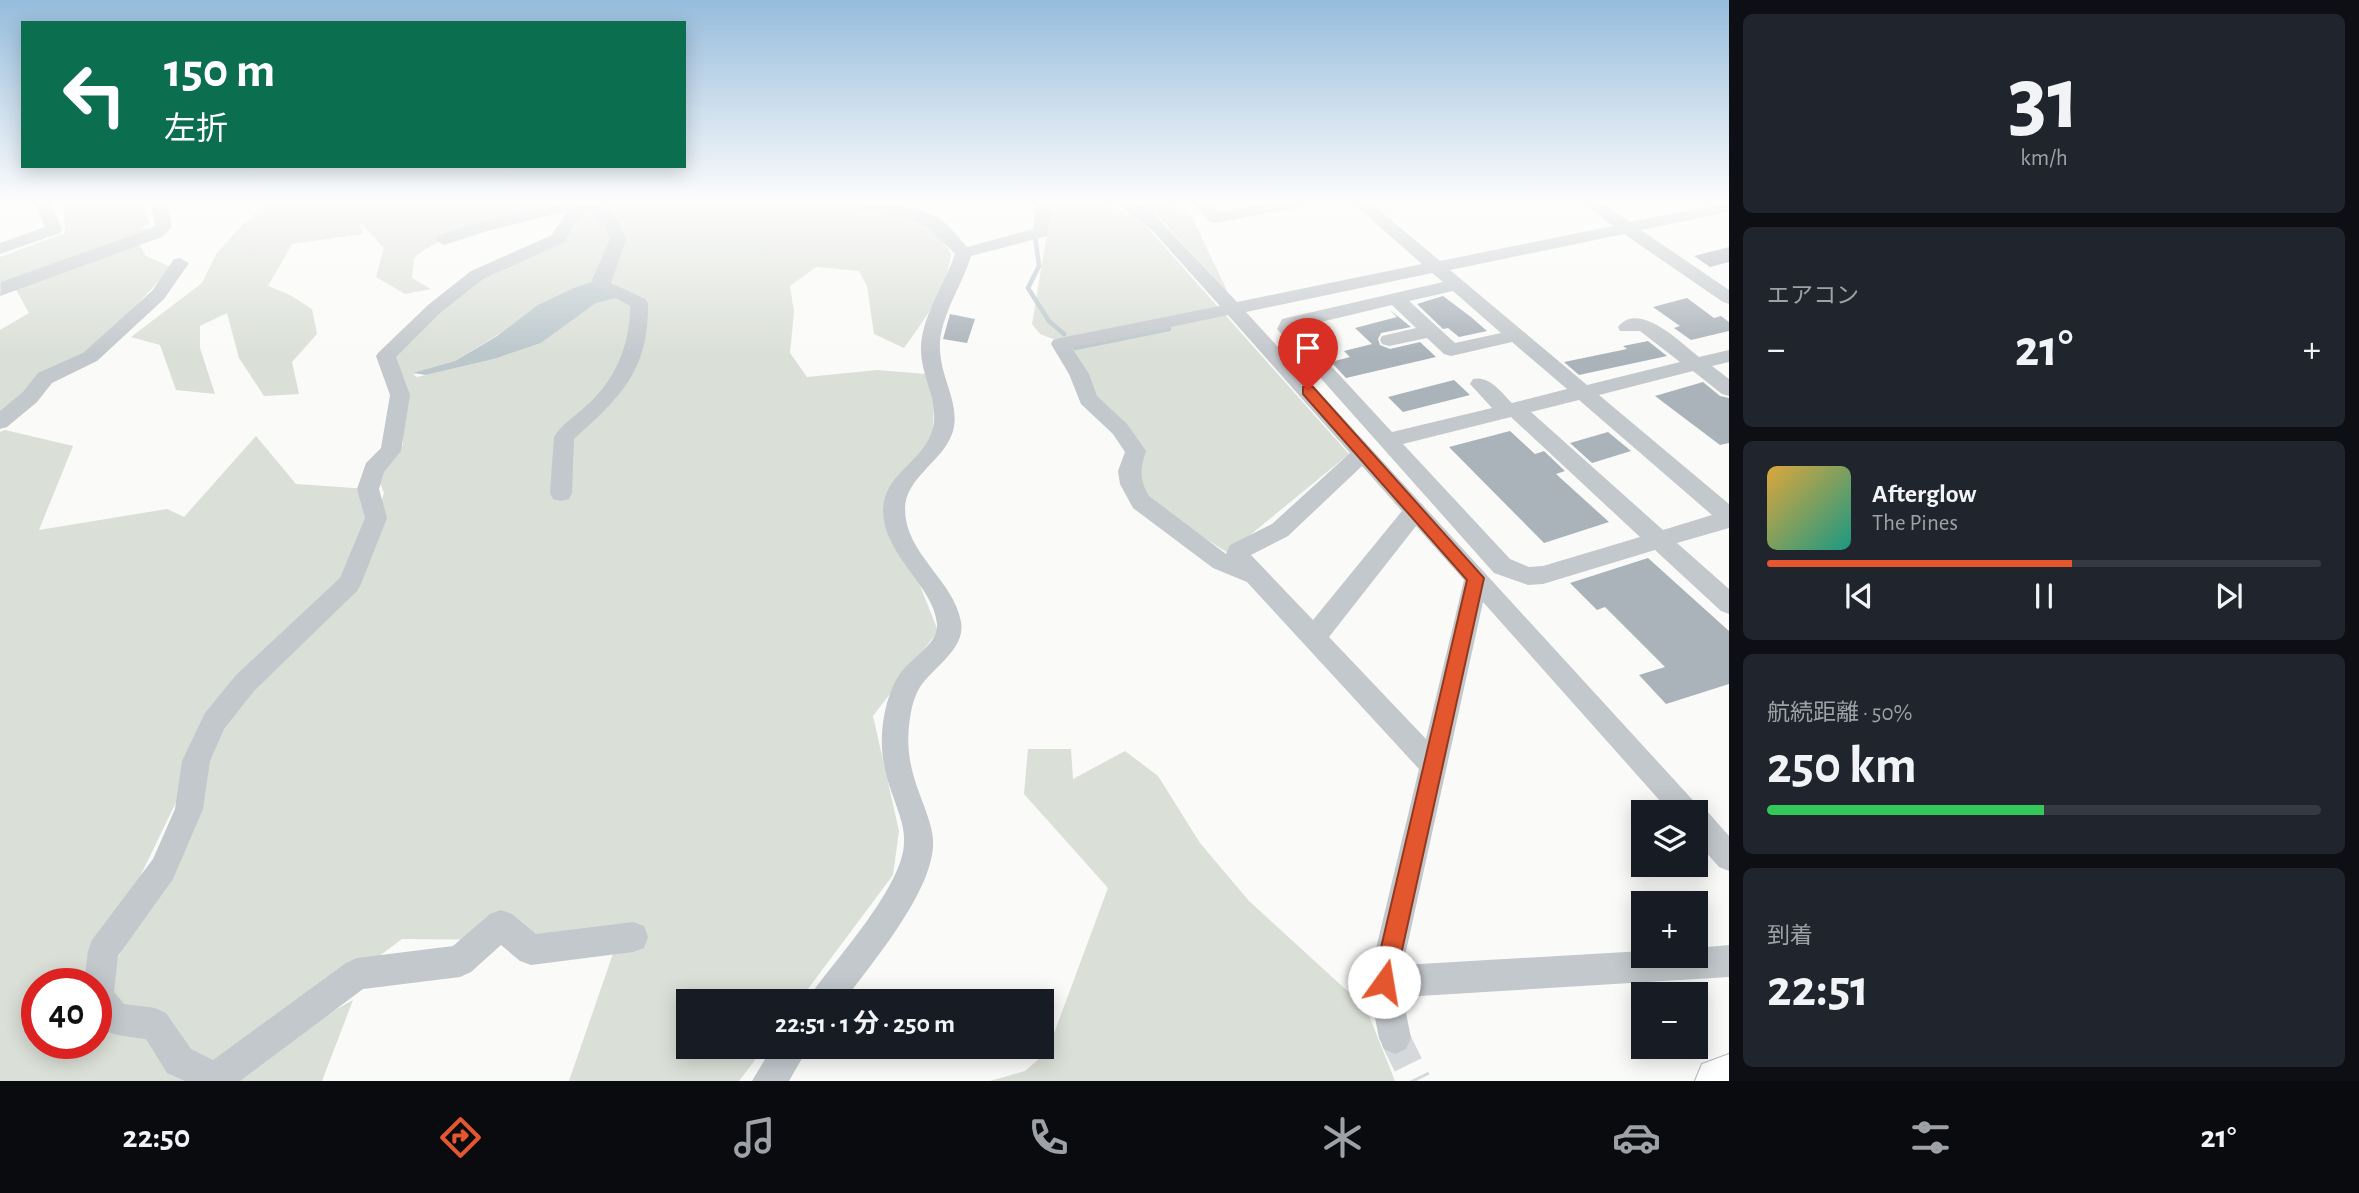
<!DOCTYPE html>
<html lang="ja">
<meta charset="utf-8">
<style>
body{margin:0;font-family:"Alegreya Sans","Noto Sans JP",sans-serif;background:#20242c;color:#f1f3f6;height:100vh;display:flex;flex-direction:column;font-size:26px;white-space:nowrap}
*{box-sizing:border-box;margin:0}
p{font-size:23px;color:#9ea1a6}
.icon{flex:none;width:38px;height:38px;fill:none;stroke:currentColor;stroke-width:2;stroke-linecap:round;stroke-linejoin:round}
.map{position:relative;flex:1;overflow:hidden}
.drawer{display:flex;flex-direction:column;gap:14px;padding:14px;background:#0d0f14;width:630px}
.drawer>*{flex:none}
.banner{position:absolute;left:21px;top:21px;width:665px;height:147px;border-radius:0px;box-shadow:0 4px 18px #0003;background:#0b6e4f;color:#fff;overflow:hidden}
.tools{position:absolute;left:1631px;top:800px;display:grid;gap:14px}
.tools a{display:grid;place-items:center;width:77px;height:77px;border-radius:0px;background:#171b24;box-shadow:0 4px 18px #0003;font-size:35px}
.speed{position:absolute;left:21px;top:968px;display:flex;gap:14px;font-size:35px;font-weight:700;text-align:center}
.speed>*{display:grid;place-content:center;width:91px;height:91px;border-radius:50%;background:#171b24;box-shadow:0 4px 18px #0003;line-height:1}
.speed .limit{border:10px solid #d22;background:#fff;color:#111}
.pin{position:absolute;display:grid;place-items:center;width:60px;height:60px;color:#fff;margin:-72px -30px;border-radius:50% 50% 50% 0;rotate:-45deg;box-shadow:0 0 7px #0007}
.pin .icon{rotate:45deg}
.me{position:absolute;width:77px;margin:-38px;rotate:13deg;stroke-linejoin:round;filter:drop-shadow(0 0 5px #0008)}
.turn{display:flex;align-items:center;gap:24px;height:147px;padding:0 28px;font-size:32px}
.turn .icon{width:91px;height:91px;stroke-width:2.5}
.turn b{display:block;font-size:49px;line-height:60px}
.big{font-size:52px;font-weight:700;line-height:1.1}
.drawer .widget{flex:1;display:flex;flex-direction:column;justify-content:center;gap:10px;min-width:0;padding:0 24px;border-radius:10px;background:#20242c}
.drawer .dial{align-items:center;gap:0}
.dial b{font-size:91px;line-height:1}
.song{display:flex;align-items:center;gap:21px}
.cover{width:84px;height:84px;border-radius:10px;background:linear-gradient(135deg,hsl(40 70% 55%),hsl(170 70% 35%))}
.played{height:7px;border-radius:4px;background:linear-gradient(90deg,#e4572e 55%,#363941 55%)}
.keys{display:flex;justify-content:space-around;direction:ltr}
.heat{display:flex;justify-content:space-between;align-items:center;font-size:38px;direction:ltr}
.charge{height:10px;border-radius:5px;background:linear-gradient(90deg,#34c759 50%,#363941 0)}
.trip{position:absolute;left:676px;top:989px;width:378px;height:70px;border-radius:0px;background:#171b24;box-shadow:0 4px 18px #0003;font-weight:700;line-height:70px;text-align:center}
.tab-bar{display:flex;height:112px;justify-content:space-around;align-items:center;background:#090b0e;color:#9ea1a6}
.tab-bar .icon{width:49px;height:49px}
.tab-bar .active{color:#e4572e}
.tab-bar b{font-size:32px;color:#f1f3f6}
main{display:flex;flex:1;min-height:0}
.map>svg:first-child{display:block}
.green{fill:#dadfd7;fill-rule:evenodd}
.water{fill:#bbc7cb}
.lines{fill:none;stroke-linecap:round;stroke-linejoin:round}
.stream{stroke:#bbc7cb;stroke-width:4.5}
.building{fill:#aab3b9}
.minor-tunnel{stroke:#d5d9db;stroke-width:30;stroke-dasharray:30 15;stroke-linecap:butt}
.highway-casing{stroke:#b4b9bd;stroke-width:2}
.minor{fill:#c3c8cc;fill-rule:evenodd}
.highway{fill:#fff;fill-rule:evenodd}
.route{fill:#e4572e;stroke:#94391e;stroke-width:2}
</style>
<main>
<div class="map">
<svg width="1729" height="1081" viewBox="0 0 1729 1081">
<rect width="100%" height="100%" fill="#fafaf8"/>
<path class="green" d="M60 203H143L150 224 139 228H154L9 281 0 288V257L65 233 64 211Z
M267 203H562C522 214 444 231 414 258L412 278 431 289 405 294 376 277 384 248 359 222 363 234 292 244 268 286 290 295 312 309 317 334 292 362 299 394 264 396 239 358 227 313 200 326V348L215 394 176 390 160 345 131 337 202 283 216 254 242 225Z
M585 203 613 224 602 203H838C866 212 911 212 933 231 940 237 945 246 951 253 947 290 925 319 904 348L874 334 867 286 859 271 816 267 790 286 794 312 790 353 807 377 877 370 926 374 934 408 932 442 895 481 917 578 938 631 873 716 899 831 893 875 799 1001H688V1046L765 1047 739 1081H569L618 939 595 941 402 939 223 1073 353 1000 322 1081H0V432L5 430 73 446 39 530 167 509 184 517 256 436 296 484 368 489 376 517 384 493 374 469 403 445 398 405 407 387 387 360 460 289 559 238 566 223ZM601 280 596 303 541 343 494 359 426 375 417 377 413 374 455 361 576 287ZM196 761 163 870 112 969 104 951ZM37 984H96V1043H37Z
M1052 203H1098L1137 216 1349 454 1228 553 1152 504 1139 483 1141 451 1103 407 1061 342 1040 334 1032 324Z
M1133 203H1170L1191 215 1228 293 1155 213Z
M139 244 146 256 171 267 90 357 0 415V330L29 313 15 288Z
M1028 749H1071L1073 779 1125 751 1158 776 1200 843 1249 901 1366 1008 1395 1081H990L1025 1071 1047 1052 1108 888 1024 794Z"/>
<path class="water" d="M595 281 624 296 596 303 541 343 494 359 426 375 413 373 455 361 497 336 538 305 576 287Z"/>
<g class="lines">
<path class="stream" d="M1035 235 1039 266 1028 288 1049 321 1064 334
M1075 348 1169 329"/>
</g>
<path class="building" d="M1729 247V262L1710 267 1694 256Z
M1443 296 1471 317 1487 331 1459 337 1448 328 1443 329 1417 304Z
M1687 298 1714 318 1721 316 1729 322V331L1691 340 1674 328 1680 326 1653 307Z
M1390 310 1411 327 1381 333 1378 339 1380 345 1390 349 1420 342 1436 357 1346 378 1331 362 1350 357 1344 351 1372 344 1355 328 1397 317Z
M950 314 975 319 967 343 943 339Z
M1648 341 1667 356 1579 375 1564 362 1627 349 1623 346Z
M1454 380 1470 395 1403 412 1388 397Z
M1703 382 1720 396 1729 398V443L1720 445 1655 396Z
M1510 431 1535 454 1544 451 1565 471 1556 474 1609 522 1544 543 1449 447Z
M1608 432 1631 451 1592 463 1570 443Z
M1648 558 1729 631V684L1666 704 1639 675 1665 667 1605 607 1597 610 1570 583Z"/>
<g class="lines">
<path class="minor-tunnel" d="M1395 1038 1416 1081"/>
<g class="highway-casing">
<path id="highway" d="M1729 1054V1081H1695L1702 1064Z"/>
</g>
<path class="minor" d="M34 203H50L62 229 60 233 0 254V243L45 227Z
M151 203H167L172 227 162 237 0 296 1 282 150 229 155 226Z
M561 203C594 203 614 203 626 239L611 283 645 299 648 303C649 371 620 397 574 439L572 493 569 499 561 501 553 499 550 493 554 437C561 425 575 416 585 407 615 381 630 346 630 306L594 286 592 280 610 239 605 226 587 211 574 223 565 242 483 279 440 313 396 357 410 395 401 451 384 472 379 489 387 518 361 584 357 591 254 691 224 729 210 761 203 809 173 879 118 956 114 992 124 1004 155 1008 166 1013 191 1049 213 1060 346 963 357 958 453 946 490 914 501 910 512 914 536 934 633 922 644 926 648 937 644 948 633 952 531 965 520 961 501 945 471 972 460 977 363 989 240 1081H185L167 1073 146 1039C96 1033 96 1033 96 984H84L88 951 92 940 153 859 175 809 182 761 205 713 236 675 340 578 365 518 357 489 366 463 381 448 390 395 376 356 379 352 428 305 471 271 552 235 567 211 487 231 444 245 436 240 438 236 476 223Z
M841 203C872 203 912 202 940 219 950 226 959 238 967 247L1033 229 1036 203H1052L1047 236 971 256C962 287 938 318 940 351 941 379 962 407 952 434 942 462 905 478 905 509 905 554 954 580 961 622 966 649 932 668 920 687 916 693 914 700 912 707 905 739 908 764 920 795 925 809 932 825 933 840 936 888 872 963 844 1001H809L814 990C839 956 904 884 904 842 905 827 898 811 893 796 881 764 878 737 887 703 890 693 894 682 900 674 909 659 939 644 937 624 934 586 884 556 883 511 883 474 923 462 932 431 941 403 920 376 921 348 922 315 945 284 955 254L928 227 907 218 849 208Z
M1116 203H1137L1151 211 1237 302 1422 264 1353 203H1371L1440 261 1613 226 1583 203H1602L1630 222 1729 203V212L1641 230 1729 290V304L1723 302 1624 234 1450 270 1587 385 1680 362 1640 331H1620L1618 327C1639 300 1681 343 1699 357L1729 350V362L1712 366 1729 379V396L1722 394 1693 371 1599 395 1729 504V528L1677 543 1729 589V614L1721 611 1655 550 1543 584 1528 585 1494 573 1277 329 1282 319 1443 282 1432 273 1246 312 1700 808 1706 810 1729 836V871L1719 867 1696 841V812H1670L1483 602 1403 965 1643 951V956H1696V948L1729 945V977L1403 997 1411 1038 1406 1049 1395 1054 1384 1049 1379 1038 1368 982 1419 769 1247 582 1213 568 1133 508 1120 484 1118 471 1125 452 1113 434 1081 404 1069 374 1051 344 1053 340 1060 338 1220 306 1151 229ZM1453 291 1501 333 1455 343 1409 301ZM1392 305 1416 328 1382 336 1380 340 1382 344 1389 346 1427 338 1444 354 1451 356 1512 342 1567 389 1512 403C1501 392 1489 375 1473 379L1470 384 1492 408 1392 432 1296 328ZM1228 315 1350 453 1272 524 1230 545 1226 554 1149 496C1139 479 1140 469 1146 451L1127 424 1097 396 1089 374 1072 348ZM1579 400 1712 515 1663 530 1531 412ZM1511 417 1640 537 1543 566 1529 567 1510 559 1403 444ZM1362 466 1402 511 1313 620 1251 555 1288 536ZM1416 526 1464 580 1426 739 1329 637Z
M1192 203H1209L1219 212 1269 203H1305L1297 208 1215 223 1209 221Z
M180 258 189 263 164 299 97 361 52 383 37 402 7 427 0 429V411L23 392 38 373 83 353 152 291 174 259Z
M773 1046H809L789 1081H752Z"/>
<use href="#highway" class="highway"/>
</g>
<linearGradient id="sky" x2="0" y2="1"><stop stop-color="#96bcdc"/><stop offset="0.57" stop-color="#fdfdfc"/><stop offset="1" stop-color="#fdfdfc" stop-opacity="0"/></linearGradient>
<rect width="1729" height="355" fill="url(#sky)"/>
<path class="route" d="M1308 386 1313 387 1484 578 1395 982 1392 990 1384 993 1376 990 1373 982 1467 580 1303 394V387Z"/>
</svg>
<div class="tools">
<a><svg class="icon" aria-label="layers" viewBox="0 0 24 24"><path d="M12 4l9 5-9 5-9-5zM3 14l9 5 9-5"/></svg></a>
<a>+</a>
<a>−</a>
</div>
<div class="speed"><div class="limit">40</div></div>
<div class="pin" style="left:1308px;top:390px;background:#d93025"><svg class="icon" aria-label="arrive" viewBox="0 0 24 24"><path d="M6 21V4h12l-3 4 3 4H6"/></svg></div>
<svg class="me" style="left:1384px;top:982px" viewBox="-20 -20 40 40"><circle r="19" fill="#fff"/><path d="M0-13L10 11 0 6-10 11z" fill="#e4572e"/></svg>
<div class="trip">22:51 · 1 分 · 250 m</div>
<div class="banner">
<div class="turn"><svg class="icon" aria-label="left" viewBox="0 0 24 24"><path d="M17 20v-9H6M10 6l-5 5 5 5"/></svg><div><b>150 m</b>左折</div></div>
</div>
</div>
<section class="drawer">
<div class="widget dial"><b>31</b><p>km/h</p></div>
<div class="widget"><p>エアコン</p>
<div class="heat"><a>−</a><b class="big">21°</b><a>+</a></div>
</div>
<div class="widget">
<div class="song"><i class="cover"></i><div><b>Afterglow</b><p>The Pines</p></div></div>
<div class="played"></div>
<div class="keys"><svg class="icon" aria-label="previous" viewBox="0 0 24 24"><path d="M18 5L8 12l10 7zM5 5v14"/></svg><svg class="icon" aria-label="pause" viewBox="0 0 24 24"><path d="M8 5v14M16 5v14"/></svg><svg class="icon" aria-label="next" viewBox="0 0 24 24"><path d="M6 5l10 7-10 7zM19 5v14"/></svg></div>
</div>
<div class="widget"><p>航続距離 · 50%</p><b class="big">250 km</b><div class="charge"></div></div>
<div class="widget"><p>到着</p><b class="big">22:51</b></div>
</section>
</main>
<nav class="tab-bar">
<b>22:50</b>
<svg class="icon active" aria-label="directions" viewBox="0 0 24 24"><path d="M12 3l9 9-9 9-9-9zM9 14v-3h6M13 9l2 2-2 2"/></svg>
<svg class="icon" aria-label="music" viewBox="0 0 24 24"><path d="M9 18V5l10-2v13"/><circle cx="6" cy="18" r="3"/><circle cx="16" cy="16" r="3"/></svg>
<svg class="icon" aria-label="phone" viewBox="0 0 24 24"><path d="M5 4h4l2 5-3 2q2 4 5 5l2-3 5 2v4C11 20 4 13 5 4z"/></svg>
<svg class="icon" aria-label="climate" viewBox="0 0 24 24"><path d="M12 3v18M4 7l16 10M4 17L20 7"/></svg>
<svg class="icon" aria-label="car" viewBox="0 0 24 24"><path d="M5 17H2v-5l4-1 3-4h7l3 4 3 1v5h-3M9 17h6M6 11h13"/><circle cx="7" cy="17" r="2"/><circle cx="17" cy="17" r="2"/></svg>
<svg class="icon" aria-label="filters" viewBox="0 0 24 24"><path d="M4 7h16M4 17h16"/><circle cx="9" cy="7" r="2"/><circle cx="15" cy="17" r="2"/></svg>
<b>21°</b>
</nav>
